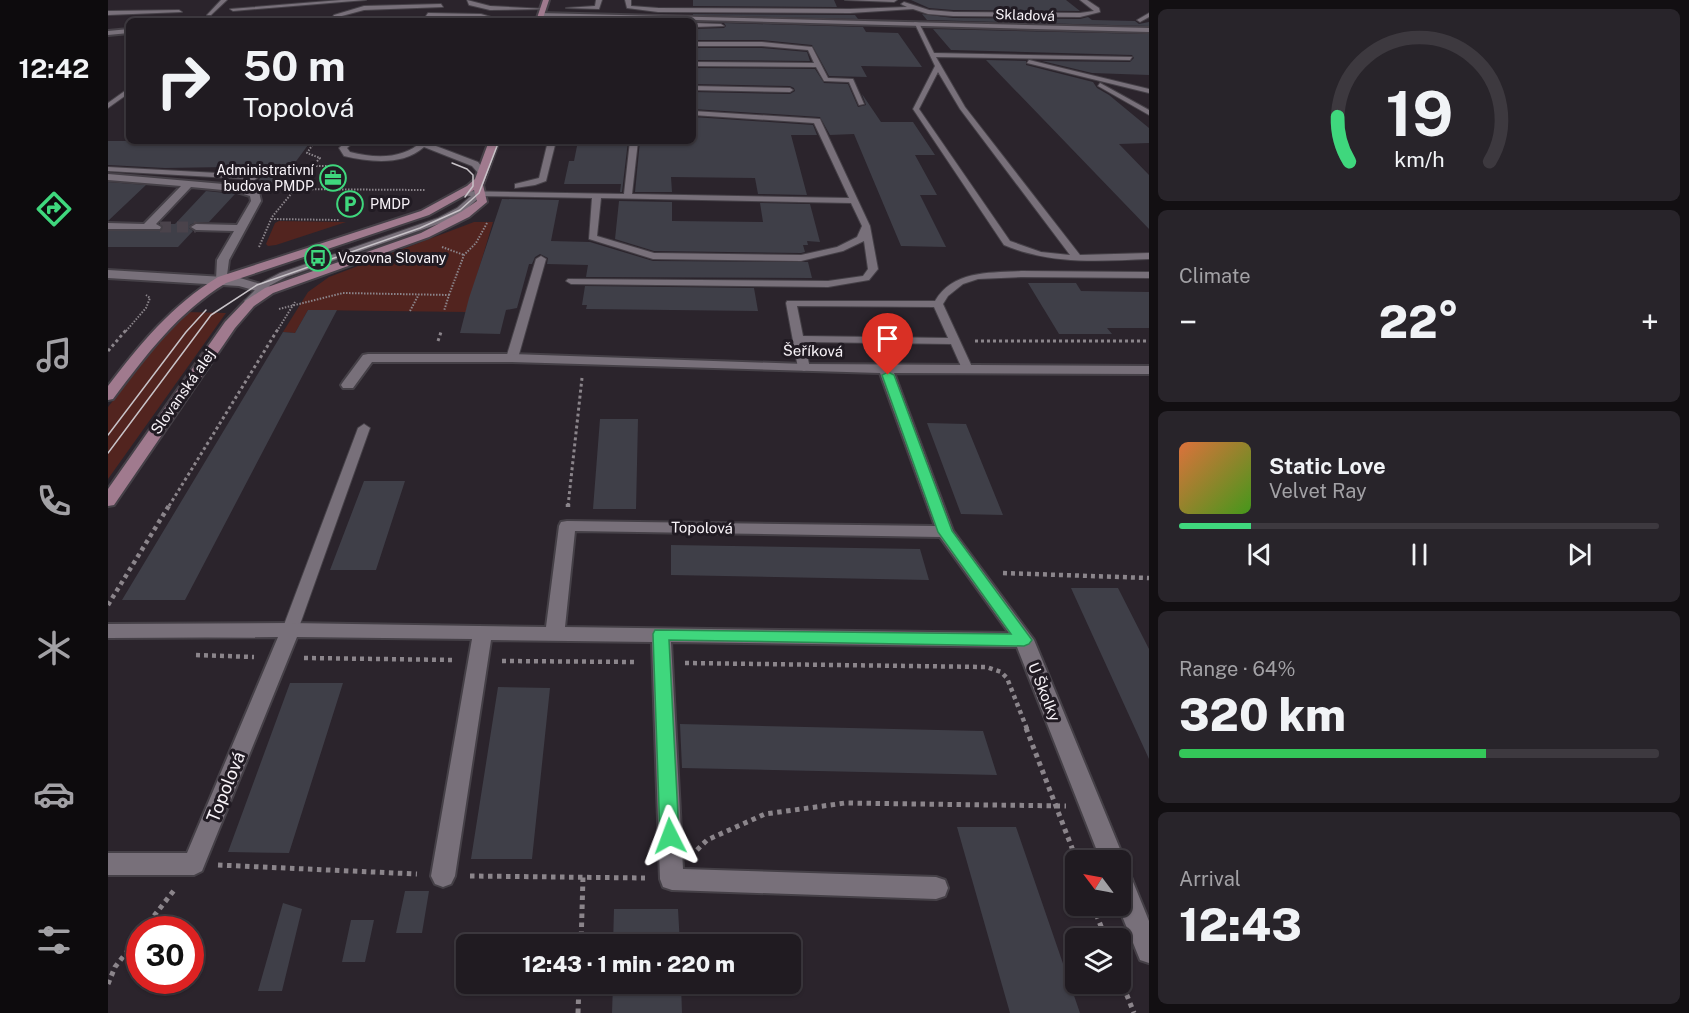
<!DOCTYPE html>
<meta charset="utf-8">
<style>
body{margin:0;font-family:"Public Sans",sans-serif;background:#28242a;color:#f1f3f6;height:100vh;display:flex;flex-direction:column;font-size:22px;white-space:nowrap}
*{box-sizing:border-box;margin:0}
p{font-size:20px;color:#a2a1a5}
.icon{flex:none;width:33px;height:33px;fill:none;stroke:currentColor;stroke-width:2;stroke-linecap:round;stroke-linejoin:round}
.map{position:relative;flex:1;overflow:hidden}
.drawer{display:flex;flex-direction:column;gap:9px;padding:9px;background:#120f12;width:540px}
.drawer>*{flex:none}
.top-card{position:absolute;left:18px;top:18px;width:570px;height:126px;border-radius:9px;box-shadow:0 2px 4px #0004,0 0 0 2px #3d393f;background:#201b21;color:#f1f3f6;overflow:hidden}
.needle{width:39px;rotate:302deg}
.tools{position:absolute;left:957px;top:850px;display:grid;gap:12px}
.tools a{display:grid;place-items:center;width:66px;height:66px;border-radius:9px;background:#201b21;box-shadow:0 2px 4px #0004,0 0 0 2px #3d393f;font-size:30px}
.speed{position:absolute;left:18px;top:916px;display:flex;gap:12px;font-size:30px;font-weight:700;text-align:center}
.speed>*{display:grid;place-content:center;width:78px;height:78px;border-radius:50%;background:#201b21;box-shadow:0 2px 4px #0004,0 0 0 2px #3d393f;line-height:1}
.speed .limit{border:9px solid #d22;background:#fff;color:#111}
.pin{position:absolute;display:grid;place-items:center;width:51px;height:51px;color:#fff;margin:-62px -26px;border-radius:50% 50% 50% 0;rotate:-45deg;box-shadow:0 0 6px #0007}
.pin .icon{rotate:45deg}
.me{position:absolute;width:66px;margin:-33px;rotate:357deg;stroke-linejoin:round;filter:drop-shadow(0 0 4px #0008)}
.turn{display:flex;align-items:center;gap:21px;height:126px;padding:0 18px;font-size:27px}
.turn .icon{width:78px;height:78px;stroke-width:2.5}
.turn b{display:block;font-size:42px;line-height:51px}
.big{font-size:45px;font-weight:800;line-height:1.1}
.drawer .tile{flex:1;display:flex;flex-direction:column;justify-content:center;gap:9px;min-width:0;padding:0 21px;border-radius:9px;background:#28242a}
.drawer .dial{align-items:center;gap:0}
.dial svg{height:156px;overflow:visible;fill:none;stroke:#3d393f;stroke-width:7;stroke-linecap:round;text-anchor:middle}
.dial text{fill:#f1f3f6;stroke:none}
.song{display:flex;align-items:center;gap:18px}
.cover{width:72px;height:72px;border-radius:9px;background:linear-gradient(135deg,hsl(20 70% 55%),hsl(100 70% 35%))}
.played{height:6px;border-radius:3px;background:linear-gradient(90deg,#3fd77d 15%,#3d393f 15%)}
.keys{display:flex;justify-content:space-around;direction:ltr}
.heat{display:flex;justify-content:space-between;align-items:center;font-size:33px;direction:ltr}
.charge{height:9px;border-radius:4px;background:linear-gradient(90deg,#34c759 64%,#3d393f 0)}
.trip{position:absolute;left:348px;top:934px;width:345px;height:60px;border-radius:9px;background:#201b21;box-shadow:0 2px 4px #0004,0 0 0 2px #3d393f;font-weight:800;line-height:60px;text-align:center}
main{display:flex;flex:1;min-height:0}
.tab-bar{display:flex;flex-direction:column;width:108px;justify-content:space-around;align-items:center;background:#0d0b0d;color:#a2a1a5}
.tab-bar .icon{width:42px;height:42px}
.tab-bar .active{color:#3fd77d}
.tab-bar b{font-size:27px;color:#f1f3f6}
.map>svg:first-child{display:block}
.green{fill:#52241f}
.building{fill:#3f3f48}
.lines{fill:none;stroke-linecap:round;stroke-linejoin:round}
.minor-tunnel{stroke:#4a434b;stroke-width:11;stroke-dasharray:11 6;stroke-linecap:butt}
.service-casing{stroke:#454047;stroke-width:2}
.minor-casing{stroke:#454047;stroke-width:4}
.tertiary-casing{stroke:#454047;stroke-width:4}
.secondary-casing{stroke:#454047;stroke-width:4}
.path-far3{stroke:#8b858b;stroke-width:2;stroke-dasharray:1.5 1.5;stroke-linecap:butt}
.path-far2{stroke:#8b858b;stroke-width:3;stroke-dasharray:3 3;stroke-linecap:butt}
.path-far1{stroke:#8b858b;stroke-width:4.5;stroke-dasharray:4 4;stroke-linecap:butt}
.path{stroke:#8b858b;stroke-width:5;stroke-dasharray:4.5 4.5;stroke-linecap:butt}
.service{fill:#78707a;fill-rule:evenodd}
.minor{fill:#78707a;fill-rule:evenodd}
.tertiary{fill:#78707a;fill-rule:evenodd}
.secondary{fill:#a07a8e;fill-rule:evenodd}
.tram{stroke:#c8c3c8;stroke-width:1.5}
.route{fill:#3fd77d;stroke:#298c51;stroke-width:1.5}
.labels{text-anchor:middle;stroke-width:6;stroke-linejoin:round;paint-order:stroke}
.far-street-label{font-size:14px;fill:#f8f3f8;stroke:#211b23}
.far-poi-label{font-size:14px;fill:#f8f3f8;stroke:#211b23;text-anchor:start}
.street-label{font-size:15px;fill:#f8f3f8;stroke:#211b23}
.near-street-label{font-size:18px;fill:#f8f3f8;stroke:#211b23}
</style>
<main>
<nav class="tab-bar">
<b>12:42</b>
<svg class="icon active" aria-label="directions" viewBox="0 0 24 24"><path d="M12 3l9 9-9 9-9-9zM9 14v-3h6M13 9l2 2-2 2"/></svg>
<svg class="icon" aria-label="music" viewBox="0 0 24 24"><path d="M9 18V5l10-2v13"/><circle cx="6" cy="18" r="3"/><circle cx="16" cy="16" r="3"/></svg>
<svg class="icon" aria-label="phone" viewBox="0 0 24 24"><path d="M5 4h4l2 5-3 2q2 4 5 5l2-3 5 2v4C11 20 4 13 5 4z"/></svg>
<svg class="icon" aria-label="climate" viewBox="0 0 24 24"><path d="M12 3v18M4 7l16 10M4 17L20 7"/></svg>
<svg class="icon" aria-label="car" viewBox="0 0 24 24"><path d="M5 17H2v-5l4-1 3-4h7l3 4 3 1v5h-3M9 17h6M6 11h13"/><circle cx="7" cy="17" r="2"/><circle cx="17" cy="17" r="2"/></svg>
<svg class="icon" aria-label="filters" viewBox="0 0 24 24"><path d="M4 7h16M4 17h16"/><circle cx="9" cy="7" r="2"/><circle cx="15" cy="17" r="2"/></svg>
</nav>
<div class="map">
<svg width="1041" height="1013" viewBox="0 0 1041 1013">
<rect width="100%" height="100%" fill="#2b242c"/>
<path class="green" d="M171 221 235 222H238L168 245 160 246 158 244 167 223Z
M366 222H385L358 312 200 310 187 333 175 332 200 292 221 277Z
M77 312 118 313 0 479V407L70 318Z"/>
<path class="building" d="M585 0H726L729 7 585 6Z
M803 0H958L972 11 845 10 821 8Z
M585 14 747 15 750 19 585 15Z
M814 14 845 18 972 19 980 17 984 20 1027 21 1031 24 1041 22V26L819 20Z
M616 23 755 27 758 32 790 33 814 67 753 66 759 77 721 76 704 45 654 40H585V29L616 28 618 26Z
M825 29 1041 34V75L984 73 934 61 1022 62 1026 58 1024 55 843 50Z
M585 48H654L699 52 702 61 585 60Z
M878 60 918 61V65L985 82 989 88 1001 95 1041 128V143L1011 144 1041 175V229Z
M585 68 707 69 716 83 740 84 750 107 758 105 754 94 773 122H805L827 155H807L829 195H812L838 247 793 246 746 134 722 135 712 117 585 109V92L682 94 687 91 686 88 682 86 585 84Z
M585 117 705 125 709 135H683L699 195 650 194 647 178 563 177 564 192H527L532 141H585Z
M0 141H203L169 187H143L152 179 151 175 117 171 120 167 57 168 0 165Z
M470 141H520L514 192H512L513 184H456L461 161H466Z
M0 182 38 185 0 221Z
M98 191 127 194 101 222H88L82 225 81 228 85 231 70 247H0V231H52L55 226 52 224H83H67Z
M394 199 451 200 443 241 482 242 545 261 700 262 704 278 478 277 480 265 439 264 440 258 432 254 427 257 424 264H421L409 308 398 310 392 334 352 333 361 298Z
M511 201 564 202V221L655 222 652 203 702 204 712 242 699 241 700 245H695L697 252 693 253 546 251 507 239Z
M920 283H968L973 291 1041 292V328H999L1004 334H951Z
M477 286 646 288 650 311 478 309 479 305H474Z
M200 310H229L77 600H14L175 332 187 333Z
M492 419H530L528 509H485Z
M819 423 858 424 895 515 853 514Z
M256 481H297L268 570H222Z
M563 545 812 549 821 580 563 575Z
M963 588H1010L1041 649V759Z
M182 683H235L181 853 120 852Z
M390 687 442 688 424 859H363Z
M572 724 875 731 889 775 574 768Z
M849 827H908L972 1013H902Z
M297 891H321L314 933H288Z
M175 903 194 909 174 991H150Z
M506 909H570L572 945H505Z
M243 920H266L257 962H234Z
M505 984H573L574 1013H504Z"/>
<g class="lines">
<path class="minor-tunnel" d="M52 227H88"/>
<g class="service-casing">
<path id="service" d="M113 0H119L103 15H99Z
M233 0H258L125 11 122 9Z
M359 0 382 6 438 9 382 10 361 5Z
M488 0H494L491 9 458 8 487 6Z
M517 0H523V6L550 8 742 9 799 7 793 4 796 2 821 10 845 12 972 13 986 11 972 0H979L991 8 992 12 972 17 845 16 820 14 805 9 742 13 550 12 519 8Z
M737 0H789L786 2Z
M333 4 335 7 256 10 230 17 232 21 223 19 226 15 256 6Z
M0 11 71 10 74 12 0 15Z
M320 13 373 14 383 17 381 21H375L377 18 318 16Z
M1041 13V17L1032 22 1029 20Z
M806 22 811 23 826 53 1024 57 1022 60 828 57 857 107 972 255 1041 253V259C991 261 943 265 896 245L805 109 827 66ZM830 72 852 109 962 255 933 252 902 241 811 109Z
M585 23 613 24 616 26 585 27Z
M585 42H654L704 47 720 78 745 79 756 104 751 105 741 82 716 81 708 67 585 66V62L706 63 700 50 654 46H585Z
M921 60 1041 89V93L919 63Z
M992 83 1041 110V115L990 86Z
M585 86 682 88 685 90 682 92 585 90Z
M21 88V93L0 108V103Z
M585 111 712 119 762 226 770 269 761 280 720 287 463 284 458 281 460 279 720 281 755 276 760 269 756 241 735 251 693 261 545 259 481 239 484 198 373 196 355 212 336 222 178 277 161 286 145 303 141 304 136 301 155 282 172 273 330 218 349 208 363 196 350 195V191L516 194 522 141H530L524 194 741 198 706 123 585 115ZM493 198 743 203 754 226 749 237 729 247 693 255 546 253 489 236Z
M239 141H247L239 148 242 152C266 158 295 160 314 141H322L320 143 370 162 378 172 371 174 364 166 316 147C295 166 262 162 236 156L231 148Z
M440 141H448L438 181 427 185 407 188V184L431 178Z
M0 167 146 175 150 177 135 191 131 189 140 179 0 171Z
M433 256 438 259 410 358 408 360H400L398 358 428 259Z
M913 271 1041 272V278L913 277 870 279 855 284 840 296 835 304 865 369 863 371H855L843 344 696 342 702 368 696 371 690 368 678 303 679 301H827C845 270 881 273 913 271ZM689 306 826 307 840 338 695 336Z
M256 424 262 428 190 630 187 634H177L174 630 250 428Z"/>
</g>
<g class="minor-casing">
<path id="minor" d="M431 13 1041 28V32L433 16Z
M21 29V33L0 35V31Z
M0 174 127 185 151 192 153 201 121 260 118 283H110L108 280 109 260 126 231 88 230 83 227 88 224 129 225 143 201 142 196 126 191 83 187 48 224 53 227 52 229H0V223L36 224 73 186 0 180Z
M260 354H404L696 364 1041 366V374L786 373 845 531 926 640 1017 861 1013 868 1012 861H993L909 647 563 642 575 869 828 877 837 880 840 888 837 896 828 899 564 890 555 887 552 879 544 642 383 640 347 876 343 884 335 887 327 884 323 876 364 639 189 637 94 871 86 875H0V853H79L170 637 0 638V624L182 623 438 627 451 526 453 522 459 521 827 526 772 373 404 362H264L245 388H235L233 385 235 382 255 355ZM467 531 832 537 901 633 457 627Z
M1012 869 1021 872 1041 921V963L1032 960 1010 906H1012Z"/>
</g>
<g class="tertiary-casing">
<path id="tertiary" d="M0 270 132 278 163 287 165 290 159 294 131 286 0 278Z"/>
</g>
<g class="secondary-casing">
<path id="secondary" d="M435 0H441L434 21H428Z
M381 141H391L375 185 379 202 361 217 321 237 165 293 146 306 127 328 6 505 0 506V489L117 322 137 301 157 288 313 233 353 212 369 201 366 190 321 215 118 283C70 312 38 355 5 399L0 400V386C32 344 64 305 110 277L313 211 359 186 367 179Z"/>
</g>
<path class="path-far3" d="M205 166H227
M203 168 212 158 199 153 207 141
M165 189 317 190
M163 219 231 220
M151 247 164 217 188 188
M334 247 356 255
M341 295 356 255 368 243 379 223
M171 309 235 293 341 295 336 311
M302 311 311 294
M18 331 38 308 42 298 38 295
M169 331 187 302"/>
<path class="path-far2" d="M330 341 333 332
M867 341H1041
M0 351 19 329
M61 506 170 329
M460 506 474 378"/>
<path class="path-far1" d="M460 507V504
M895 573 1041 578
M0 605 62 504
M88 655 146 657
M196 658 347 660
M394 661 530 662
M577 663 878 667 893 672 899 678 919 729"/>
<path class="path" d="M918 728 969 861
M589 850 599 840 657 814 737 803 958 806
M110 865 309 874
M362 876 537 878
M985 906 998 939
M35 930 67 889
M473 945 475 877
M1012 978 1026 1013
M0 984 7 967 32 935
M470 1013 471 984"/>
<use href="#service" class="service"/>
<use href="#minor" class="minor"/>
<use href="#tertiary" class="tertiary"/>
<use href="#secondary" class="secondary"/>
<path class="tram" d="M344 163 359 169 365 175V186L357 197
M0 435 78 332 98 310
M0 453 103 315 149 285 312 228 352 210 371 193 391 141"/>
</g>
<path class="route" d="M780 372 786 375 844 531 924 640 921 644 916 646 561 640 571 836 569 842 562 844 555 842 552 836 545 634 547 630 903 634 830 532 774 375Z"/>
<defs>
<g id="office-ring" transform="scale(1.35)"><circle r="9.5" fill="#211b23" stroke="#3fd77d" stroke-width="1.5"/><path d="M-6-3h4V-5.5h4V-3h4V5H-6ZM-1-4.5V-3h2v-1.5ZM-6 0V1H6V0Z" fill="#3fd77d"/></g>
<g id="parking-ring" transform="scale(1.35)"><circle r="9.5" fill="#211b23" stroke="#3fd77d" stroke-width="1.5"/><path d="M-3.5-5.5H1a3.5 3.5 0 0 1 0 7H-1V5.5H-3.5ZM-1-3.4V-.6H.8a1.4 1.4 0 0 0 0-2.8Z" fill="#3fd77d"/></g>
<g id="bus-ring" transform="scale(1.35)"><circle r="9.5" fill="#211b23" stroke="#3fd77d" stroke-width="1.5"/><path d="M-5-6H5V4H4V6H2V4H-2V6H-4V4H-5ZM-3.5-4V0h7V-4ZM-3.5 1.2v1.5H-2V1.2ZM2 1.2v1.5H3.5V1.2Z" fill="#3fd77d"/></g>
</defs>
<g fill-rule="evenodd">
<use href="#office-ring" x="225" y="178"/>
<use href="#parking-ring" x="242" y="204"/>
<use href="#bus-ring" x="210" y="258"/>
</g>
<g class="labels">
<g class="far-street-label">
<text transform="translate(917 15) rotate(2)" y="5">Skladová</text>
</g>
<g class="far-poi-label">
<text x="206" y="175" text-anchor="end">Administrativní<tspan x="206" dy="16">budova PMDP</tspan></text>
<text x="262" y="209">PMDP</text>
<text x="230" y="263">Vozovna Slovany</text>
</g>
<g class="street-label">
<text transform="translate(705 351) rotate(1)" y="5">Šeříková</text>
<text transform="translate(75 392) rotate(-55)" y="5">Slovanská alej</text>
<text transform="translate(594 528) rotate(1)" y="5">Topolová</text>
<text transform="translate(936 692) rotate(68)" y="5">U Školky</text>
</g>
<g class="near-street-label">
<text transform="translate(118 787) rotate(-68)" y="6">Topolová</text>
</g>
</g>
</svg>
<div class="tools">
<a><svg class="needle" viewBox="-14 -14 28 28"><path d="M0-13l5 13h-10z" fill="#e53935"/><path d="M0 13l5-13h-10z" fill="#a2a1a5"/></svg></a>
<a><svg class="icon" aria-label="layers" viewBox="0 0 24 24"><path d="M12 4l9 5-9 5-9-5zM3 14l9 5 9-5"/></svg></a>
</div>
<div class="speed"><div class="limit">30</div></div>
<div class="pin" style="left:780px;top:375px;background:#d93025"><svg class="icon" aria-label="arrive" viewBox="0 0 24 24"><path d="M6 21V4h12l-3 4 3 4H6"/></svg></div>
<svg class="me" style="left:562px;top:836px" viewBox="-20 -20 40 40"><path d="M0-17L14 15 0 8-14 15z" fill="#3fd77d" stroke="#fff" stroke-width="4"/></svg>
<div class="trip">12:43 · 1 min · 220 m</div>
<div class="top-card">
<div class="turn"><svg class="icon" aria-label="right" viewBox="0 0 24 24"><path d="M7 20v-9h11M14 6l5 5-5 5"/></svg><div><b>50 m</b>Topolová</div></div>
</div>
</div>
<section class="drawer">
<div class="tile dial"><svg viewBox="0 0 100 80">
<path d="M14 69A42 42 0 1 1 86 69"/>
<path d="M14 69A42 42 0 0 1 8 46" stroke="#3fd77d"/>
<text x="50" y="56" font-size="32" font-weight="700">19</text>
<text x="50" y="72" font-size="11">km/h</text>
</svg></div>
<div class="tile"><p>Climate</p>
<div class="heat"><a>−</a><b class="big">22°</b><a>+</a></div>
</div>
<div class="tile">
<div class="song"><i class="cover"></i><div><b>Static Love</b><p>Velvet Ray</p></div></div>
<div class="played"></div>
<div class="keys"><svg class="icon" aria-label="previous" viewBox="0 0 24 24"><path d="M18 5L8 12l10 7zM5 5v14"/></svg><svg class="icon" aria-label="pause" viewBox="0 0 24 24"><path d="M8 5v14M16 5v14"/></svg><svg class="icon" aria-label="next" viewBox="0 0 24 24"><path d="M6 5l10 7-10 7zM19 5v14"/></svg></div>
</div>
<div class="tile"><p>Range · 64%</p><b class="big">320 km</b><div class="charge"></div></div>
<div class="tile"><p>Arrival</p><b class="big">12:43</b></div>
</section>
</main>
